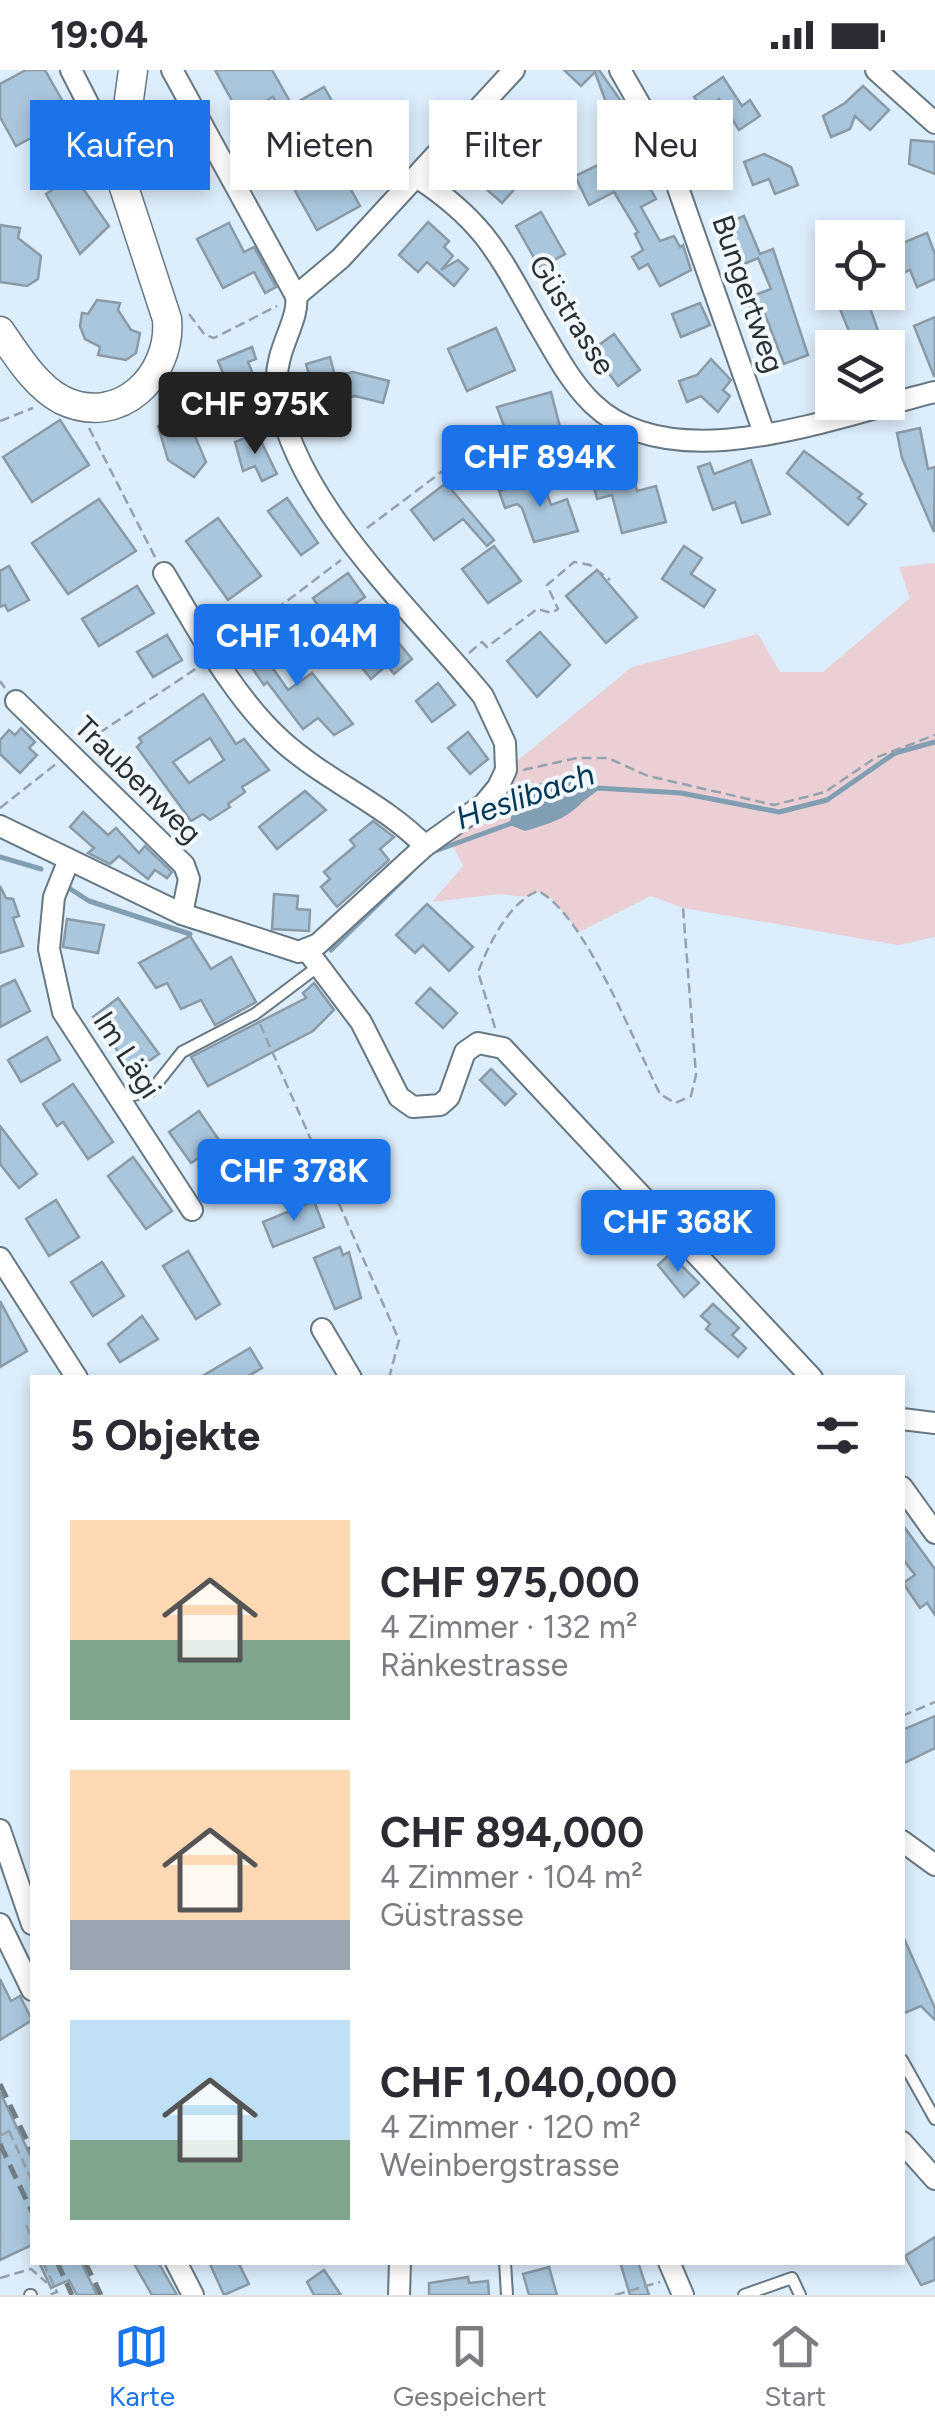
<!DOCTYPE html>
<html lang="de">
<meta charset="utf-8">
<style>
body{margin:0;font-family:Figtree,sans-serif;background:#f2f2f3;color:#2b2b33;height:100vh;display:flex;flex-direction:column;font-size:38px;white-space:nowrap}
*{box-sizing:border-box;margin:0}
p{font-size:32px;color:#7c7c81}
.icon{flex:none;width:55px;height:55px;fill:none;stroke:currentColor;stroke-width:2;stroke-linecap:round;stroke-linejoin:round}
.map{position:relative;flex:1;overflow:hidden}
.sheet{position:absolute;left:30px;top:1305px;width:875px;height:890px;display:flex;flex-direction:column;background:#fff;border-radius:0px;box-shadow:0 5px 15px #0003}
.sheet>*{flex:none}
.hud{position:absolute;left:30px;top:30px;width:875px;height:90px;display:flex;gap:20px}
.fabs{position:absolute;left:815px;top:150px;display:grid;gap:20px}
.fabs a{display:grid;place-items:center;width:90px;height:90px;border-radius:0px;background:#fff;box-shadow:0 5px 15px #0003;font-size:50px}
.price{position:absolute;translate:-50% -85px;padding:0 22px;border-radius:10px;background:#1a73e8;color:#fff;font-size:32px;line-height:65px;filter:drop-shadow(0 2px 5px #0008)}
.price::after{content:'';position:absolute;left:50%;top:60px;width:30px;height:22px;margin-left:-15px;background:inherit;clip-path:polygon(0 0,100% 0,50% 100%)}
.price.current{background:#222;color:#fff}
ul{padding:0;list-style:none}
li{display:flex;align-items:center;gap:30px;height:250px;padding:0 40px}
li span{display:grid;place-items:center;flex:none;width:280px;height:200px;border-radius:0px;color:#555}
li>.icon{margin-inline-start:auto}
span .icon{width:120px;height:120px;fill:#fffc;stroke-width:1}
li b{font-size:42px}
h2{display:flex;justify-content:space-between;align-items:center;height:120px;padding:0 40px;font-size:42px}
.pill{padding:0 35px;border-radius:0px;background:#fff;box-shadow:0 5px 15px #0003;font-size:35px;line-height:90px}
.pill.current{background:#1a73e8;color:#fff}
.status{display:flex;justify-content:space-between;align-items:center;height:70px;padding:0 50px;background:#fff;direction:ltr}
.status svg{height:28px;fill:currentColor}
.menu{display:flex;justify-content:space-around;align-items:center;height:140px;border-top:2px solid #e1e1e2;background:#fff;font-size:28px;color:#7c7c81}
.menu a{display:grid;justify-items:center;gap:5px}
.menu .current{color:#1a73e8}
.map>svg:first-child{display:block}
</style>
<div class="status"><b>19:04</b><svg viewBox="0 0 49 12"><path d="M0 12V9h3v3zM5 12V6h3v6zM10 12V3h3v9zM15 12V0h3v12zM26 1h20v11H26zM47 4h2v5h-2z"/></svg></div>
<div class="map">
<svg width="935" height="2225" viewBox="0 0 935 2225">
<rect width="100%" height="100%" fill="#dcedfb"/>
<!-- green -->
<path fill="#eacfd5" d="M935,493V867L898,875L683,838L651,826L579,862L551,828L538,822L524,827L499,824L432,832L463,796L446,762L506,700L632,597L758,564L780,602H823L910,528L899,497Z"/>
<!-- water -->
<path fill="#829eb3" d="M545,711H577L591,719C577,746 552,753 525,761L510,755C513,728 522,722 545,711Z"/>
<g fill="none" stroke-linecap="round" stroke-linejoin="round">
<!-- stream -->
<g stroke="#829eb3" stroke-width="5">
<path d="M582,729L597,718L681,723L779,742L827,730L895,683L935,672"/>
<path d="M432,782L515,752"/>
<path d="M0,787L41,799"/>
<path d="M69,818L89,831L190,864"/>
<path d="M331,880L410,803"/>
</g>
</g>
<!-- building -->
<g fill="#a9c6dc" stroke="#8a9aa7" stroke-width="2.5" fill-rule="evenodd">
<path d="M26,0H45L84,69L65,79L53,56L16,76L0,47V14Z"/>
<path d="M215,0H272L292,35L324,17L348,59L304,83L273,27L240,45Z"/>
<path d="M564,0H599L621,31L608,38L595,2L581,16Z"/>
<path d="M723,7L742,36L750,30L760,46L739,60L719,29L703,40L694,27Z"/>
<path d="M863,16L889,40L870,60L855,46L850,59L831,67L823,46L845,33Z"/>
<path d="M176,36L190,65L168,76L154,48Z"/>
<path d="M519,36L548,62L517,96L527,105L502,133L460,96Z"/>
<path d="M911,70L935,72V104L909,94Z"/>
<path d="M629,80L656,129L641,137L660,171L674,166L680,177L683,175L691,200L660,216L648,194L639,199L632,187L643,180L635,164L638,162L614,122L589,135L575,106Z"/>
<path d="M764,84L791,97L798,115L775,124L769,109L753,115L744,92Z"/>
<path d="M85,92L98,111L84,120L109,156L80,184L46,124L57,117L54,113Z"/>
<path d="M337,94L360,136L317,160L294,119Z"/>
<path d="M541,142L565,184L540,198L516,156Z"/>
<path d="M744,146L760,184L773,179L808,285L784,294L764,242L754,246L747,228L771,219L758,188L737,197L720,156Z"/>
<path d="M428,152L449,171L444,177L453,186L441,200L458,190L468,199L454,216L427,192L418,202L399,185Z"/>
<path d="M229,153L244,182L254,177L276,217L265,223L254,202L223,218L197,169Z"/>
<path d="M0,155L20,158L18,168L41,186L38,209L27,216L0,212Z"/>
<path d="M927,163L935,184V209L917,217L910,200L897,205L888,179Z"/>
<path d="M833,222H891L868,232L884,278H856Z"/>
<path d="M97,230L120,233L118,240L131,260L140,263L136,283L126,290L98,285L100,277L85,269L80,256L82,243L88,244Z"/>
<path d="M700,233L710,255L681,267L672,244Z"/>
<path d="M935,247V306H934L914,256Z"/>
<path d="M496,258L515,300L467,321L448,279Z"/>
<path d="M614,264L640,300L618,316L592,280Z"/>
<path d="M252,277L256,289L248,292L257,314L247,318L253,334L238,340L218,291Z"/>
<path d="M330,287L335,306L353,302L389,311L383,333L355,326L317,334L306,294Z"/>
<path d="M711,289L731,310L723,320L730,326L718,342L701,326L687,332L679,311L697,305Z"/>
<path d="M551,322L561,361L512,378L497,337Z"/>
<path d="M186,345L206,392L194,407L168,390L158,356Z"/>
<path d="M60,350L89,395L32,432L3,387Z"/>
<path d="M920,358L928,399L935,397L934,462L902,388L897,363Z"/>
<path d="M257,363L277,404L262,411L255,396L243,401L235,372Z"/>
<path d="M804,381L862,424L858,428L866,434L848,455L787,403Z"/>
<path d="M751,390L770,444L742,453L735,432L713,440L698,397L710,393L714,404Z"/>
<path d="M623,397L625,403L632,401L637,421L656,416L666,452L622,463L612,425L597,429L591,405Z"/>
<path d="M541,407L551,435L567,429L578,461L534,472L522,438L517,434L505,438L499,421Z"/>
<path d="M446,413L494,470L487,476L463,449L434,470L411,440Z"/>
<path d="M287,428L318,473L301,485L268,441Z"/>
<path d="M99,429L136,481L68,524L32,473Z"/>
<path d="M218,448L261,506L228,530L186,471Z"/>
<path d="M494,476L521,511L488,533L462,499Z"/>
<path d="M684,476L702,488L691,504L715,520L704,537L662,509Z"/>
<path d="M9,496L29,530L8,541L5,535L0,537V501Z"/>
<path d="M597,500L637,547L606,573L566,526Z"/>
<path d="M348,503L365,527L329,552L313,528Z"/>
<path d="M137,516L154,543L99,576L82,549Z"/>
<path d="M389,561L412,589L394,604L387,595L371,609L355,589Z"/>
<path d="M540,562L570,595L537,627L507,591Z"/>
<path d="M275,563L288,582L270,594L288,620L312,603L353,654L334,665L318,648L303,659L267,612L264,615L243,585Z"/>
<path d="M167,565L182,590L153,607L137,582Z"/>
<path d="M438,613L455,635L432,652L416,631Z"/>
<path d="M203,624L236,674L244,669L269,700L242,717L245,722L228,734L230,737L210,750L203,744L191,751L137,677L142,672L139,668ZM210,668L224,690L189,713L173,692Z"/>
<path d="M21,658L35,672L29,678L37,685L20,703L0,684V670L9,660L15,665Z"/>
<path d="M468,662L488,689L470,704L448,678Z"/>
<path d="M305,721L326,740L277,779L259,757Z"/>
<path d="M83,742L108,765L116,758L139,783L145,776L172,802L167,808L155,800L148,809L119,786L110,794L88,783L94,778L70,757Z"/>
<path d="M373,751L394,767L380,779L389,790L337,837L321,817L330,809L324,802L355,776L350,770Z"/>
<path d="M0,816L6,828L13,829L19,846L13,848L23,876L0,883Z"/>
<path d="M274,824L298,826L297,839L310,840L309,861L272,859Z"/>
<path d="M427,834L473,877L449,901L423,875L415,883L396,865Z"/>
<path d="M67,849L104,855L98,883L63,877Z"/>
<path d="M190,866L211,899L231,887L256,932L215,955L201,930L181,939L167,913L156,918L139,893Z"/>
<path d="M15,910L30,941L0,957V917Z"/>
<path d="M314,913L334,940L313,961L208,1016L191,987L306,928L303,923Z"/>
<path d="M430,918L457,943L443,958L416,933Z"/>
<path d="M118,928L159,984L133,1002L93,947Z"/>
<path d="M47,967L60,990L21,1012L8,990Z"/>
<path d="M491,999L516,1024L505,1035L480,1010Z"/>
<path d="M73,1014L113,1072L88,1089L63,1052L57,1056L43,1034Z"/>
<path d="M199,1041L221,1073L191,1093L169,1062Z"/>
<path d="M0,1056L37,1104L19,1118L0,1094Z"/>
<path d="M133,1087L172,1141L146,1159L108,1106Z"/>
<path d="M56,1130L79,1167L49,1186L26,1149Z"/>
<path d="M314,1131L324,1157L273,1177L263,1152Z"/>
<path d="M340,1177L343,1185L349,1182L361,1228L335,1239L314,1188Z"/>
<path d="M188,1181L220,1234L196,1249L163,1196Z"/>
<path d="M670,1184L699,1213L684,1227L658,1195Z"/>
<path d="M102,1192L124,1226L93,1246L71,1212Z"/>
<path d="M0,1231L27,1281L0,1297Z"/>
<path d="M713,1234L739,1258L732,1265L746,1278L738,1287L706,1259L710,1254L701,1246Z"/>
<path d="M142,1246L158,1269L120,1292L108,1274Z"/>
<path d="M250,1278L262,1298L245,1308H199Z"/>
<path d="M902,1454L935,1499V1545L927,1533L920,1538L903,1513L915,1505L902,1488Z"/>
<path d="M935,1646V1678L902,1694V1660Z"/>
<path d="M902,1864L935,1938V1950L921,1936L902,1944Z"/>
<path d="M0,1909L11,1931L20,1926L32,1950L0,1970Z"/>
<path d="M0,2022L32,2089V2175L0,2190Z"/>
<path d="M935,2167V2210L921,2215L905,2186Z"/>
<path d="M39,2192H81L97,2225H77L69,2210L51,2218Z"/>
<path d="M133,2192H158L177,2225H152Z"/>
<path d="M209,2192H238L249,2214L224,2225Z"/>
<path d="M620,2192H638L649,2225H630Z"/>
<path d="M549,2197L557,2225H529L523,2204Z"/>
<path d="M324,2200L341,2225H314L307,2212Z"/>
<path d="M468,2207L469,2213L488,2211L489,2225H429V2213Z"/>
</g>
<g fill="none" stroke-linecap="round" stroke-linejoin="round">
<defs>
<g id="lane">
<path d="M120,1028L151,1021L182,982L255,944L320,895"/>
<path d="M902,1990L935,2049"/>
<path d="M505,2192L507,2225"/>
<path d="M30,2225H31"/>
<path d="M744,2225L792,2208L800,2225"/>
</g>
<g id="street">
<path d="M71,0L99,55L121,69"/>
<path d="M172,0L296,226"/>
<path d="M620,0L663,75L764,363"/>
<path d="M876,0L935,53"/>
<path d="M418,108C485,152 499,185 537,252C554,280 569,311 593,334C674,412 839,345 935,322"/>
<path d="M164,503C199,561 232,626 283,672C328,712 383,733 425,776"/>
<path d="M16,631L184,795L189,809L182,844"/>
<path d="M0,756L182,844L299,882L318,874L425,776L484,734L498,717L506,700L505,673L483,626C414,541 287,427 277,315C274,280 300,251 296,226L341,188L514,0"/>
<path d="M68,792L54,827L49,879L63,942L192,1140"/>
<path d="M306,879L361,952L399,1027L413,1037L440,1035L449,1027L465,982L478,973L503,978L812,1308"/>
<path d="M0,1188L77,1308"/>
<path d="M322,1259L351,1308"/>
<path d="M902,1349L935,1353"/>
<path d="M902,1417L935,1463"/>
<path d="M0,1760L32,1854"/>
<path d="M902,1771L935,1795"/>
<path d="M0,1854L32,1920"/>
<path d="M902,2072L935,2109"/>
<path d="M176,2192L193,2225"/>
<path d="M669,2192L683,2225"/>
<path d="M399,2225L400,2192"/>
</g>
<path id="secondary" d="M0,261C17,285 35,316 62,330C120,358 172,305 167,249L119,102L133,0"/>
</defs>
<!-- lane casing -->
<use href="#lane" stroke="#677783" stroke-width="14"/>
<!-- street casing -->
<use href="#street" stroke="#677783" stroke-width="24"/>
<!-- secondary casing -->
<use href="#secondary" stroke="#677783" stroke-width="31"/>
<!-- path -->
<g stroke="#95a2ad" stroke-width="2.5" stroke-dasharray="10 5" stroke-linecap="butt">
<path d="M189,244L205,265L214,268L277,236"/>
<path d="M0,351L33,338"/>
<path d="M89,358L156,489"/>
<path d="M367,458L456,391L472,409L600,363"/>
<path d="M228,576L341,490"/>
<path d="M469,583L482,572L487,577L537,539L552,543L558,539L547,515L574,492L590,495L610,510"/>
<path d="M0,611L5,618"/>
<path d="M87,671L197,598"/>
<path d="M523,700L577,688H608L648,706L774,735L825,722L875,688L935,665"/>
<path d="M0,738L56,694"/>
<path d="M260,954L399,1270L389,1308"/>
<path d="M495,958L478,902C489,874 509,832 538,821C585,844 635,975 660,1024L675,1033L691,1026L696,1005L683,838"/>
<path d="M902,1646L935,1632"/>
<path d="M9,2061L32,2111"/>
<path d="M1,2065L15,2058"/>
<path d="M26,2155L32,2169"/>
<path d="M0,2167L1,2166"/>
<path d="M43,2192L57,2222L49,2225"/>
<path d="M0,2208L31,2199L46,2212L51,2210"/>
<path d="M615,2225L660,2212"/>
</g>
<!-- lane -->
<use href="#lane" stroke="#fff" stroke-width="10"/>
<!-- street -->
<use href="#street" stroke="#fff" stroke-width="20"/>
<!-- secondary -->
<use href="#secondary" stroke="#fff" stroke-width="28"/>
<!-- rail -->
<g stroke="#727e86" stroke-width="5" stroke-dasharray="15 8" stroke-linecap="butt">
<path d="M0,2014L32,2081"/>
<path d="M0,2074L32,2142"/>
<path d="M57,2192L72,2225"/>
<path d="M85,2192L101,2225"/>
</g>
</g>
<g text-anchor="middle" stroke-width="8" stroke-linejoin="round" paint-order="stroke">
<!-- street labels -->
<g font-size="30" fill="#293035" stroke="#f2f9fe">
<text transform="translate(748 224) rotate(71)" y="10">Bungertweg</text>
<text transform="translate(572 245) rotate(58)" y="10">Güstrasse</text>
<text transform="translate(138 710) rotate(45)" y="10">Traubenweg</text>
<text transform="translate(127 985) rotate(57)" y="10">Im Lägi</text>
</g>
<!-- water labels -->
<g font-size="32" font-style="italic" fill="#023756" stroke="#f2f9fe">
<text transform="translate(525 726) rotate(-19)" y="11">Heslibach</text>
</g>
</g>
</svg>
<div class="fabs">
<a><svg class="icon" aria-label="locate" viewBox="0 0 24 24"><circle cx="12" cy="12" r="6"/><path d="M12 2v4M12 18v4M2 12h4M18 12h4"/></svg></a>
<a><svg class="icon" aria-label="layers" viewBox="0 0 24 24"><path d="M12 4l9 5-9 5-9-5zM3 14l9 5 9-5"/></svg></a>
</div>
<b class="price current" style="left:255px;top:387px">CHF 975K</b>
<b class="price" style="left:540px;top:440px">CHF 894K</b>
<b class="price" style="left:297px;top:619px">CHF 1.04M</b>
<b class="price" style="left:294px;top:1154px">CHF 378K</b>
<b class="price" style="left:678px;top:1205px">CHF 368K</b>
<div class="hud">
<a class="pill current">Kaufen</a>
<a class="pill">Mieten</a>
<a class="pill">Filter</a>
<a class="pill">Neu</a>
</div>
<section class="sheet">
<h2>5 Objekte<svg class="icon" aria-label="filters" viewBox="0 0 24 24"><path d="M4 7h16M4 17h16"/><circle cx="9" cy="7" r="2"/><circle cx="15" cy="17" r="2"/></svg></h2>
<ul>
<li><span style="background:linear-gradient(#ffd9b3 60%,#7fa58c 0)"><svg class="icon" aria-label="home" viewBox="0 0 24 24"><path d="M3 11l9-7 9 7M6 9v11h12V9"/></svg></span><div><b>CHF 975,000</b><p>4 Zimmer · 132 m²</p><p>Ränkestrasse</p></div></li>
<li><span style="background:linear-gradient(#ffd9b3 75%,#9aa5b1 0)"><svg class="icon" aria-label="home" viewBox="0 0 24 24"><path d="M3 11l9-7 9 7M6 9v11h12V9"/></svg></span><div><b>CHF 894,000</b><p>4 Zimmer · 104 m²</p><p>Güstrasse</p></div></li>
<li><span style="background:linear-gradient(#bfe0f5 60%,#7fa58c 0)"><svg class="icon" aria-label="home" viewBox="0 0 24 24"><path d="M3 11l9-7 9 7M6 9v11h12V9"/></svg></span><div><b>CHF 1,040,000</b><p>4 Zimmer · 120 m²</p><p>Weinbergstrasse</p></div></li>
</ul>
</section>
</div>
<nav class="menu">
<a class="current"><svg class="icon" aria-label="map" viewBox="0 0 24 24"><path d="M3 6l6-2 6 2 6-2v14l-6 2-6-2-6 2zM9 4v14M15 6v14"/></svg>Karte</a>
<a><svg class="icon" aria-label="saved" viewBox="0 0 24 24"><path d="M7 4h10v16l-5-4-5 4z"/></svg>Gespeichert</a>
<a><svg class="icon" aria-label="home" viewBox="0 0 24 24"><path d="M3 11l9-7 9 7M6 9v11h12V9"/></svg>Start</a>
</nav>
